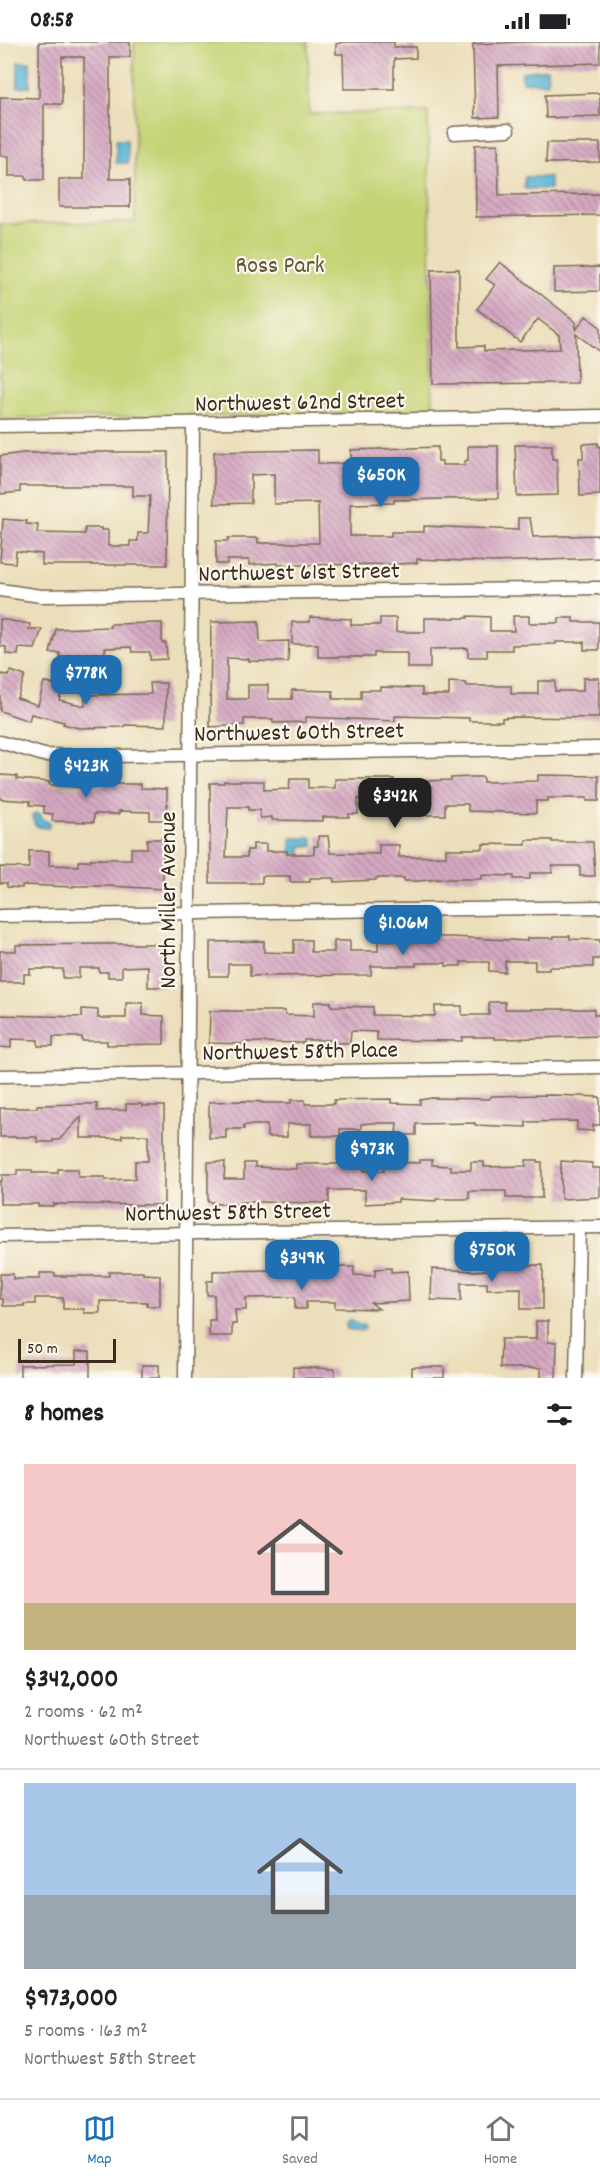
<!DOCTYPE html>
<meta charset="utf-8">
<style>
body{margin:0;font-family:Dekko,sans-serif;background:#f6f6f6;color:#202124;height:100vh;display:flex;flex-direction:column;font-size:22px;white-space:nowrap}
*{box-sizing:border-box;margin:0}
p{font-size:20px;color:#757577}
.icon{flex:none;width:33px;height:33px;fill:none;stroke:currentColor;stroke-width:2;stroke-linecap:round;stroke-linejoin:round}
.map{position:relative;height:1336px;overflow:hidden}
.side{display:flex;flex-direction:column;background:#fff;flex:1}
.side>*{flex:none}
.scale{position:absolute;left:18px;bottom:15px;width:98px;box-sizing:border-box;padding-left:6px;border:3px solid #3b2a1e;border-top:0;font-size:16px;line-height:21px;white-space:nowrap;color:#3b2a1e;-webkit-text-stroke:4px #fbf7ec;paint-order:stroke}
.price{position:absolute;translate:-50% -51px;padding:0 14px;border-radius:12px;background:#1f6fb2;color:#fff;font-size:20px;line-height:39px;filter:drop-shadow(0 2px 3px #0008)}
.price::after{content:'';position:absolute;left:50%;top:36px;width:18px;height:14px;margin-left:-9px;background:inherit;clip-path:polygon(0 0,100% 0,50% 100%)}
.price.on{background:#222;color:#fff}
ul{padding:0;list-style:none}
li{display:grid;align-content:center;gap:12px;height:318px;padding:0 24px}
li+li{border-top:2px solid #e0e0e0}
li span{display:grid;place-items:center;height:186px;border-radius:0px;color:#555}
li>.icon{margin-inline-start:auto}
span .icon{width:108px;height:108px;fill:#fffc;stroke-width:1}
li b{font-size:26px}
h2{display:flex;justify-content:space-between;align-items:center;height:72px;padding:0 24px;font-size:26px}
.status{display:flex;justify-content:space-between;align-items:center;height:42px;padding:0 30px;background:#fff;direction:ltr}
.status svg{height:16px;fill:currentColor}
.tabs{display:flex;justify-content:space-around;align-items:center;height:84px;border-top:2px solid #e0e0e0;background:#fff;font-size:16px;color:#757577}
.tabs a{display:grid;justify-items:center;gap:3px}
.tabs .on{color:#1f6fb2}
.map>svg:first-child{display:block}
</style>
<div class="status"><b>08:58</b><svg viewBox="0 0 49 12"><path d="M0 12V9h3v3zM5 12V6h3v6zM10 12V3h3v9zM15 12V0h3v12zM26 1h20v11H26zM47 4h2v5h-2z"/></svg></div>
<div class="map">
<svg width="600" height="1336" viewBox="0 0 600 1336">
<defs>
<pattern id="building-back-hatch" width="6" height="6" patternUnits="userSpaceOnUse" patternTransform="scale(1.5)"><rect width="6" height="6" fill="#d5a8c2"/><path d="M-1 5l2 2M0 0l6 6M5-1l2 2" fill="none" stroke="#ae899d"/></pattern>
</defs>
<rect width="100%" height="100%" fill="#fbf7ec"/>
<filter id="ink" filterUnits="userSpaceOnUse"><feTurbulence type="fractalNoise" baseFrequency=".0167" numOctaves="2"/><feDisplacementMap in="SourceGraphic" scale="12" xChannelSelector="R" yChannelSelector="G"/><feConvolveMatrix kernelMatrix="1 2 1 2 8 2 1 2 1" color-interpolation-filters="sRGB"/></filter>
<filter id="wash" filterUnits="userSpaceOnUse"><feTurbulence type="fractalNoise" baseFrequency=".008" numOctaves="4" result="noise"/><feDisplacementMap in="SourceGraphic" scale="24" xChannelSelector="R" yChannelSelector="G"/><feGaussianBlur stdDeviation="1.35" result="paint"/><feColorMatrix in="noise" values="0 0 0 0 0 0 0 0 0 0 0 0 0 0 0 0 0 1.4 0 .05"/><feComposite in="paint" operator="in"/></filter>
<g filter="url(#wash)">
<rect width="100%" height="100%" fill="#ebdeba"/>
<!-- green -->
<path fill="#c4d375" stroke="#807e4a" stroke-width="1.5" d="M134,0H308L309,72L428,70L433,370L0,377V182L135,180Z"/>
<!-- water -->
<g fill="#5ab5d7" stroke="#4a707a" stroke-width="1.5">
<rect x="18" y="20" width="12" height="25"/>
<path d="M547,27L548,41L522,40V30Z"/>
<path d="M116,98H127L128,121H116Z"/>
<path d="M525,135H550V147H525L524,142Z"/>
<path d="M36,771L40,772L43,778L50,780L48,786L39,785L35,783L32,774Z"/>
<path d="M291,796H313V804H301V812H291Z"/>
<path d="M349,1278H352L357,1283H364L365,1287L360,1289L347,1287L346,1281Z"/>
</g>
<g id="blocks">
<!-- building -->
<g fill="url(#building-back-hatch)">
<path d="M39,0H130V15H110V137H130V165H59V137H84V15H62V62H44V138H26V134H9V114H0V55L39,56Z"/>
<path d="M343,0H394V5H416V16L394,17V47H344L343,12H336V2Z"/>
<path d="M528,0H600V21L498,24L499,75L475,76L473,2Z"/>
<path d="M600,51V74L546,76L545,53Z"/>
<path d="M547,101H600V120L546,121Z"/>
<path d="M498,102L499,153L600,152V173L476,175L475,103Z"/>
<path d="M500,220L576,280V288L586,274L600,285V310L576,292L577,341L433,342L431,228L459,227V305L484,304V309L560,307L559,293L538,277L520,300L477,267L495,243L486,237Z"/>
<path d="M600,225V249L554,250V226Z"/>
<path d="M598,401V404H600V453L580,454L579,416H583V402Z"/>
<path d="M515,403H552V417H557L558,453L517,454Z"/>
<path d="M468,404H498V456L394,458V461L350,462V494H391V490H424V484L518,488V476H530L533,495L600,493V516L492,520L417,517V521L399,522L303,523H278V521L249,523V518H227V522H216V499H228V496H258V501H319L318,461L274,462V432L251,433V461L214,462V410L318,408V421L327,422L351,421V408L438,405V419H442V423H465V419L468,418Z"/>
<path d="M89,410H168L167,523H42V512L16,509L15,521L0,520L3,477L27,479L26,482L38,483L37,491L85,492V486H101V488H108V504H130V499H138V491H148L150,454H133V444H20V450L0,452V414L23,411Z"/>
<path d="M468,574L490,575V589H514L513,574H529V581H559V576H573V580H599V608H584V600H556V602L512,603V608H487V615H468V606L430,607V626H407V611H374V615H318V602H292V580H310V575L351,577V583H380V576H396V590H425V576H468Z"/>
<path d="M0,577L30,582L29,587H42L35,607L19,606L18,613L6,612V605L0,604Z"/>
<path d="M259,579L260,600L289,599L288,620L249,619V617L227,616V657H248V643H268V657H292V648L333,649V657H361V648H380V645L422,646V653H449V640L466,641V644H511V652H538V639H555V649H583V636H599V676L511,675L502,676V679H469V676L395,674V679L306,675V680L273,681V677H244V683L210,685L211,580Z"/>
<path d="M162,581V601H166L167,617L150,618V610H132L131,605L105,606V619L60,620V611H50L56,587L110,585V582Z"/>
<path d="M11,629L25,634L17,656L38,663L44,640L63,645L59,658L85,664V653L151,652L150,641H166V684L125,683V685L78,686L63,682L64,680L31,672L29,679L0,669V638L2,632L9,634Z"/>
<path d="M0,733L17,734V737L50,740L49,743L77,745H104V742H141V746L167,747V778H150V770L119,769V772H94V780L52,779L53,772L44,771V764L30,763V759L0,757Z"/>
<path d="M538,733L599,734V759H587V756H548V759H536V771L468,769V762H445V773H379V757H358V772H349V775H323V779L272,778V775L260,776V768H248V765H228L226,815H247V808H253V802H266V809H287V812H314V804H318V794H328L330,811L379,812V803H399V815L446,814V807H483V802L526,803V798H552V800H593L595,834H580V824H552V831H530V837H514V834L482,833V837H438L419,839H404V836H376V838L334,840V836H310V840H290V834H262V841H210V741H224V739H264V748L289,747L290,737H308V746H335V737H394V742H424V739L451,738V736L469,735H483V740L538,739Z"/>
<path d="M147,797H163V847L108,844H73V845L22,843V846L7,845V841H0V825L29,826V809H49V823L78,824V819H90V817H131V806H147Z"/>
<path d="M554,894H570V897L600,898V917H593V925H549V928H535V919H505V930L489,929V920H461V924H446V921H416V924H371V933L250,934V922H228V934H210V900L264,899V910L294,911V898H311V910H334V899H350V909H378V898L420,900V897H432V895H453L527,899V896H554Z"/>
<path d="M109,902H158V904H164L165,945H148V924L122,925V935H108V930H99V926H79V936H63V927H30V932H24V940H0V909H16V903Z"/>
<path d="M314,960H331V964L373,965V973L435,974V964H462V973H489V960H505V967H594V973H600V994L505,997H494V995H462V999L377,998V990L351,989L350,1001H333V998H304V1001L244,1000V1002L209,1001L210,969H285V973L314,974Z"/>
<path d="M126,961H143V973L164,974V1002L107,1003V999H82V995H53V1004H38V998L11,997V1006L0,1005V973L82,975V967L98,968V976H126Z"/>
<path d="M553,1053L600,1055V1083H593V1089L577,1088V1079L526,1080V1085L475,1083V1081L416,1082V1093H396L397,1081H372L361,1082V1087H340V1094H311V1082H287V1095H267V1083H244V1087H226V1096H209V1060L244,1059L262,1060V1061H291V1058H305V1062H334V1058L391,1057V1061L420,1062V1058L432,1056L489,1057L492,1054Z"/>
<path d="M81,1062H97V1069L126,1068V1062H142V1064H164V1163L53,1162V1164H38V1162H0V1139H2V1133H17V1128H32V1131H58V1127H78V1135H105V1138L135,1137V1119H148V1093H122V1096H81V1075L59,1098H53V1100H37V1095H0V1066H37V1063Z"/>
<path d="M420,1118H432V1123L451,1124V1128H471V1120H484V1125L526,1124V1118H538V1120H542V1156H506V1149H469V1157H436V1159L398,1157V1160L365,1162V1148H329V1161L240,1160V1162H212L213,1160H208V1120H225L224,1137H244V1121H255V1125L296,1127V1122H350V1119H364V1129H384V1120L420,1121Z"/>
<path d="M561,1119L592,1121V1126H600V1155L561,1157Z"/>
<path d="M543,1223V1267H521V1246L487,1247V1241H461V1259L431,1258L432,1227L475,1229L487,1228V1224Z"/>
<path d="M336,1225H354V1233L375,1234V1227L391,1226V1230L408,1229L409,1259L371,1261L379,1267L335,1266V1260H306V1267H295V1255L246,1256V1268H235L236,1282H232V1294H209V1278H215L214,1253H207V1239H213V1229L273,1228V1234H295V1226H311V1233H336Z"/>
<path d="M109,1230H143V1232L160,1233V1264H147V1260L100,1259V1271H84V1267H63V1256H35V1262H24V1264H3V1257H0V1232H13V1237H40V1231H55V1234H109Z"/>
<path d="M536,1279H548V1300H557L556,1336H541V1326H500L501,1297H536Z"/>
<path d="M76,1309H90V1336H20V1323L76,1322Z"/>
<rect x="142" y="1323" width="17" height="13"/>
<path d="M293,1325L335,1327V1336H293Z"/>
<rect x="412" y="1325" width="32" height="11"/>
</g>
</g>
</g>
<g filter="url(#ink)">
<use href="#blocks" fill-opacity="0" stroke="#796955" stroke-width="1.5"/>
<g fill="none" stroke-linecap="round" stroke-linejoin="round">
<defs>
<g id="street">
<path d="M454,91L508,88"/>
<path d="M0,384L600,374"/>
<path d="M0,548L41,554L600,546"/>
<path d="M0,700L44,713L114,714L600,706"/>
<path d="M0,874L600,865"/>
<path d="M0,1034L600,1025"/>
<path d="M0,1194L600,1185"/>
<path d="M185,1336L193,381"/>
<path d="M576,1336L579,1185"/>
</g>
</defs>
<!-- street casing -->
<use href="#street" stroke="#796955" stroke-width="15"/>
<!-- street -->
<use href="#street" stroke="#fff" stroke-width="12"/>
</g>
</g>
<g text-anchor="middle" stroke-width="4.5" stroke-linejoin="round" paint-order="stroke">
<!-- park labels -->
<g font-size="24" fill="#5d5434" stroke="#fbf7ec">
<text x="280" y="230">Ross Park</text>
</g>
<!-- street labels -->
<g font-size="24" fill="#3b2a1e" stroke="#fbf7ec">
<text transform="translate(300 359) rotate(-1)" y="8">Northwest 62nd Street</text>
<text transform="translate(299 529) rotate(-1)" y="8">Northwest 61st Street</text>
<text transform="translate(299 689) rotate(-1)" y="8">Northwest 60th Street</text>
<text transform="translate(167 858) rotate(-90)" y="8">North Miller Avenue</text>
<text transform="translate(300 1008) rotate(-1)" y="8">Northwest 58th Place</text>
<text transform="translate(228 1169) rotate(-1)" y="8">Northwest 58th Street</text>
</g>
</g>
</svg>
<div class="scale">50 m</div>
<b class="price" style="left:381px;top:466px">$650K</b>
<b class="price" style="left:86px;top:664px">$778K</b>
<b class="price" style="left:86px;top:757px">$423K</b>
<b class="price on" style="left:395px;top:787px">$342K</b>
<b class="price" style="left:403px;top:914px">$1.06M</b>
<b class="price" style="left:372px;top:1140px">$973K</b>
<b class="price" style="left:492px;top:1241px">$750K</b>
<b class="price" style="left:302px;top:1249px">$349K</b>
</div>
<section class="side">
<h2>8 homes<svg class="icon" aria-label="filters" viewBox="0 0 24 24"><path d="M4 7h16M4 17h16"/><circle cx="9" cy="7" r="2"/><circle cx="15" cy="17" r="2"/></svg></h2>
<ul>
<li><span style="background:linear-gradient(#f6c9c9 75%,#c2b280 0)"><svg class="icon" aria-label="home" viewBox="0 0 24 24"><path d="M3 11l9-7 9 7M6 9v11h12V9"/></svg></span><div><b>$342,000</b><p>2 rooms · 62 m²</p><p>Northwest 60th Street</p></div></li>
<li><span style="background:linear-gradient(#a9c7e8 60%,#9aa5b1 0)"><svg class="icon" aria-label="home" viewBox="0 0 24 24"><path d="M3 11l9-7 9 7M6 9v11h12V9"/></svg></span><div><b>$973,000</b><p>5 rooms · 163 m²</p><p>Northwest 58th Street</p></div></li>
</ul>
</section>
<nav class="tabs">
<a class="on"><svg class="icon" aria-label="map" viewBox="0 0 24 24"><path d="M3 6l6-2 6 2 6-2v14l-6 2-6-2-6 2zM9 4v14M15 6v14"/></svg>Map</a>
<a><svg class="icon" aria-label="saved" viewBox="0 0 24 24"><path d="M7 4h10v16l-5-4-5 4z"/></svg>Saved</a>
<a><svg class="icon" aria-label="home" viewBox="0 0 24 24"><path d="M3 11l9-7 9 7M6 9v11h12V9"/></svg>Home</a>
</nav>
